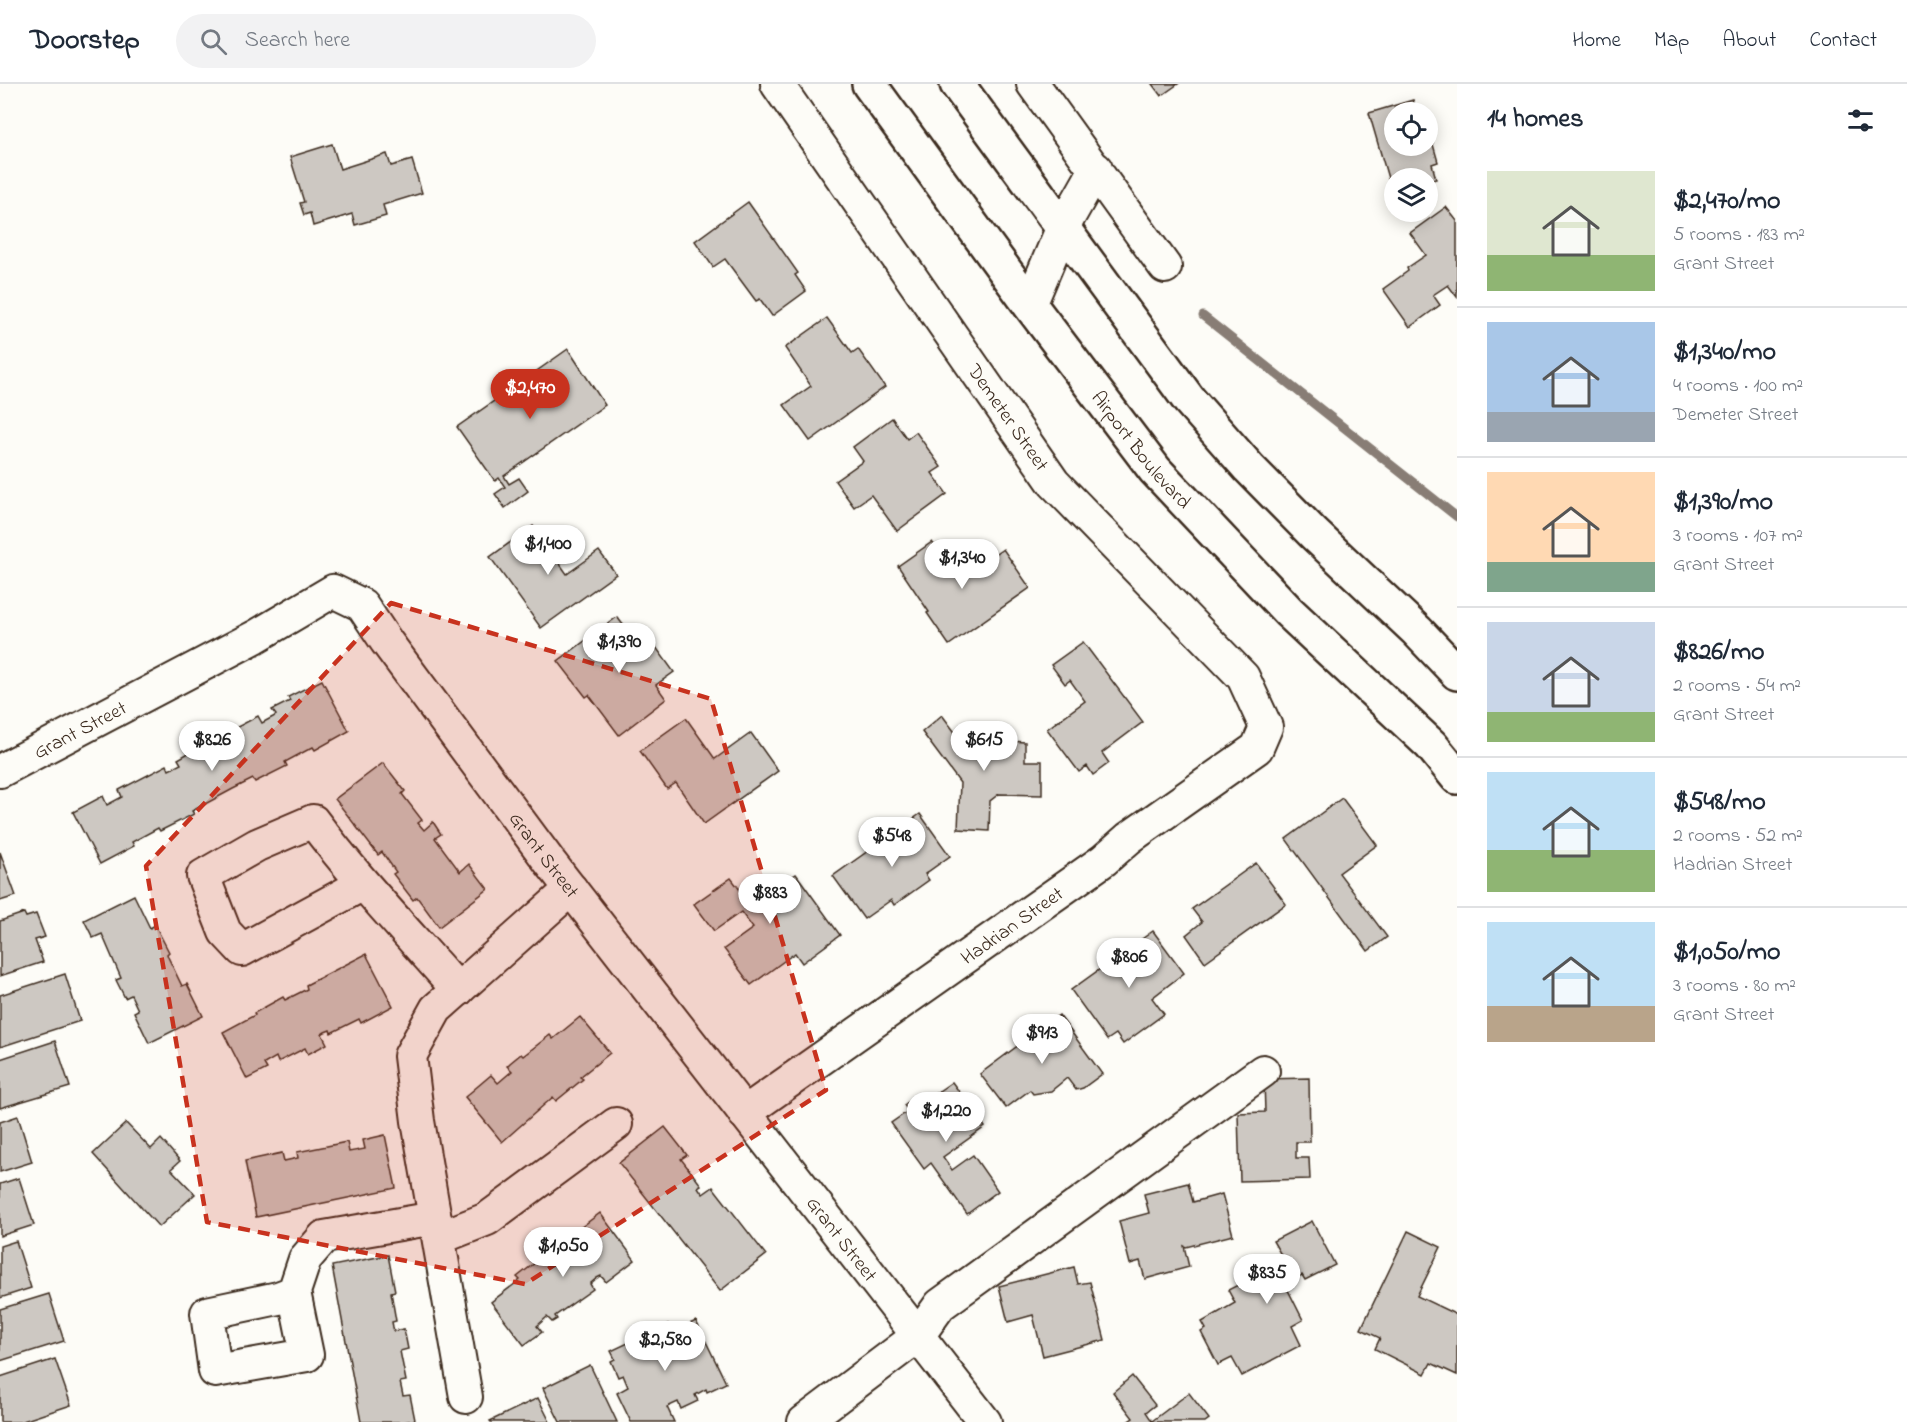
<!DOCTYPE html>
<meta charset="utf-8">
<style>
body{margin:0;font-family:"Indie Flower",sans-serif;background:#f2f2f3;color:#1f2937;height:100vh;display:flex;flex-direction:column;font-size:22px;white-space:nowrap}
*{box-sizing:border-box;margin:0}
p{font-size:20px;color:#747a83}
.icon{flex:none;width:33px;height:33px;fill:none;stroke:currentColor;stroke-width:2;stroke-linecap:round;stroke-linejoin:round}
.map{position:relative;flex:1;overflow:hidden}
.details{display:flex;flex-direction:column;background:#fff;width:450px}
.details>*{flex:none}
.fabs{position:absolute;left:1384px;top:18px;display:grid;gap:12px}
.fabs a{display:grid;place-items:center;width:54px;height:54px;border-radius:50%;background:#fff;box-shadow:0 3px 15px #0003;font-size:30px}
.price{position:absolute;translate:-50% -51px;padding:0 14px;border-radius:21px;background:#fff;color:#222;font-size:20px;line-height:39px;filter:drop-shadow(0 2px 3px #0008)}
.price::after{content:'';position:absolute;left:50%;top:36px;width:18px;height:14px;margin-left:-9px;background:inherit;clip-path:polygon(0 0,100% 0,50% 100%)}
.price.on{background:#c8321e;color:#fff}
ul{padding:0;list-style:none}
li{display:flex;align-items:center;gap:18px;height:150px;padding:0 30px}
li+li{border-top:2px solid #e0e1e3}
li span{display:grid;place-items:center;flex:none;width:168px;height:120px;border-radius:0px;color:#555}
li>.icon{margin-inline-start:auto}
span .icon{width:72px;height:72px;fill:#fffc;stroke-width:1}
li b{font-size:26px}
h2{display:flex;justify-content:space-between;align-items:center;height:72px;padding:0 30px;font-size:26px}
header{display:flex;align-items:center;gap:36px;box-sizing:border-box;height:84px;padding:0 30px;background:#fff;border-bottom:2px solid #e0e1e3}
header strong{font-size:28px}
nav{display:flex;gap:33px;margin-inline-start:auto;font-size:21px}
.search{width:420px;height:54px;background:#f2f2f3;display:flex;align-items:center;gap:15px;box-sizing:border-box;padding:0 21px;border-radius:33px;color:#747a83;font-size:22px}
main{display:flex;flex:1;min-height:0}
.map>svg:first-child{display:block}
</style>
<header>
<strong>Doorstep</strong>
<div class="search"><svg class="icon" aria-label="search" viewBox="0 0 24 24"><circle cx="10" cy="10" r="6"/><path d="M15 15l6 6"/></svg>Search here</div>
<nav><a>Home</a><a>Map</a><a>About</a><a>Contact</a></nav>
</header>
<main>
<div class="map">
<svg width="1457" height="1338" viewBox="0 0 1457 1338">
<rect width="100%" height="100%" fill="#fdfcf7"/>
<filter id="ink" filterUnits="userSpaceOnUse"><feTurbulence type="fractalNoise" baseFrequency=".0167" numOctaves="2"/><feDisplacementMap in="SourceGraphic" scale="12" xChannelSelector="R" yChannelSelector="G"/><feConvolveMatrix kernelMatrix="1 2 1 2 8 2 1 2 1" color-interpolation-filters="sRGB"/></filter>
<g filter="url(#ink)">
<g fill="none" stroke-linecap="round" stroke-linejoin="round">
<!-- stream -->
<path stroke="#887d74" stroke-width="9" d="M1203,232L1457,433"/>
</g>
<!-- building -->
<g fill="#cdc8c2" stroke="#3b2a1e" stroke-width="1.5">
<path d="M1152,0H1178L1161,12Z"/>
<path d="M1413,16L1417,28H1395V62H1428V43L1438,78L1432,80L1436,95L1428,97V94H1395V107L1392,108L1369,29Z"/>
<path d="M332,60L340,85L387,70L391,82L412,76L422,109L383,121L386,132L355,141L352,130L313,142L310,129L304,131L300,119L304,118L290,73Z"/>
<path d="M748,118L798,189L795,191L806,207L772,232L760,215L756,217L725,175L713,183L695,157Z"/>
<path d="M1446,123L1457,137V213L1448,201L1433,211L1440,221L1410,243L1383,205L1408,187L1407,184L1426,171L1410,149Z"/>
<path d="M827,234L852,269L858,265L885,303L810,357L784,321L811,302L785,264Z"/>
<path d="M568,265L605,321L504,392L509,400L519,394L528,407L505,424L495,410L505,403L499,394L495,397L457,343Z"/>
<path d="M892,334L907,355L916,348L941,383L932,389L947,410L897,447L871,411L854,423L835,397L863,377L853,363Z"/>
<path d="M533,442L567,490L599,467L616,490L541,544L490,473Z"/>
<path d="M932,458L959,496L1003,465L1030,504L949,561L927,529L929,528L898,482Z"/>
<path d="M617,533L635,556L645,548L674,588L656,601L666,615L619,651L589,611L586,613L558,577Z"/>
<path d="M1083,558L1143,638L1102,669L1109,679L1093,691L1087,682L1079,688L1047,645L1085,617L1070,596L1065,600L1051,581Z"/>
<path d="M322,596L349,647L315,666L313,663L285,678L287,682L255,698L253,695L233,705L192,727L194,730L160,747L158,744L132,758L134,762L100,780L73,728L103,712L107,721L122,713L119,706L167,681L169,686L181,680L178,675L199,663L203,669L214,664L211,657L258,632L262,639L273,633L276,631L272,626L290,617L288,613Z"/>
<path d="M942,631L972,671L983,670V654H1006L1007,657L1025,658V677H1042V711L999,710L990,717L989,747L958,745L960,699L922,648Z"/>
<path d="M686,634L715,675L751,649L778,687L704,740L676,699L667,705L640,667Z"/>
<path d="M383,679L405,707L402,710L422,736L418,739L424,746L433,738L441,750L435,754L460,788L469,780L488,805L439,843L417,813L413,816L393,790L396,788L382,768L378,771L335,715Z"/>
<path d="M1342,714L1377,761L1339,789L1387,853L1368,867L1286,755Z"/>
<path d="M920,730L950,772L925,790L929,796L894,821L891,816L864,835L833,792Z"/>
<path d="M0,768L16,812L0,817Z"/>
<path d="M1256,779L1286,820L1205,878L1186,851L1202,838L1192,825Z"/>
<path d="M796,790L840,851L802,879L795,869L751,901L724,865L753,844L741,828L714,847L694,820L731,794L747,815L746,811L764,799L770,808Z"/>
<path d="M134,811L150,844L155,841L169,868L167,870L168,873L182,902L187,900L203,932L149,959L134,928L138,926L131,911L125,914L116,896L121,894L102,850L93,854L84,836Z"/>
<path d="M24,829L26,833L36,830L45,853L35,856L43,878L0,892V837Z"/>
<path d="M1153,847L1184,889L1152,914L1164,930L1123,960L1116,950L1107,956L1071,906Z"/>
<path d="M366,870L393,922L361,939L359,935L331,949L330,946L325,948L322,950L327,960L308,970L305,964L278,978L276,973L264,980L267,985L247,995L223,948L255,931L254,929L283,913L285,916L307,905L306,901Z"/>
<path d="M65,890L80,937L0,963V911Z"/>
<path d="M1059,931L1102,990L1083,1004L1076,1006L1067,994L1051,1007L1033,1010L1030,1006L1006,1024L980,990Z"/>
<path d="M580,933L610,969L580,993L583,995L556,1017L553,1013L502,1058L465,1013L491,991L498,999L512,987L507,982L510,979L521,970L523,972L550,951L553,955Z"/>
<path d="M55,957L70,1003L0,1024V975Z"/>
<path d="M1309,994L1310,1058H1296V1074H1309L1310,1095L1240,1097L1238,1029L1265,1028L1264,995Z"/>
<path d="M952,998L985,1043L943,1073L952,1086L973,1071L998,1107L967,1130L931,1079L924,1085L891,1039L908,1027L904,1021L918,1011L923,1018Z"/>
<path d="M18,1032L32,1078L0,1088V1038Z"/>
<path d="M126,1039L151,1065L161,1055L180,1077L171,1085L195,1110L159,1143L93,1070Z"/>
<path d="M665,1043L687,1071L681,1075L701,1101L698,1103L700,1106L703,1110L713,1103L766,1171L720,1207L619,1079Z"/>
<path d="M385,1051L396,1104L256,1133L245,1077L282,1069L284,1077L298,1074L297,1068L347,1058L349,1068L365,1065L363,1056Z"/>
<path d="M19,1094L34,1141L0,1152V1100Z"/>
<path d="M1188,1099L1193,1118L1222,1110L1233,1151L1186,1163L1184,1162L1189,1183L1145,1195L1140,1177L1130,1180L1119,1137L1149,1129L1144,1110Z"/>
<path d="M600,1129L635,1176L606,1198L601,1192L597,1194L590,1200L593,1205L555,1232L557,1235L552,1238L547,1233L537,1242L542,1248L524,1261L491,1218L520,1196L517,1193L545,1171L548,1174L562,1163L573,1154L571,1151Z"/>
<path d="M1312,1137L1335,1181L1305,1196L1302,1191L1285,1200L1303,1236L1292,1242L1301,1261L1242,1292L1232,1274L1218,1281L1201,1248L1206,1245L1202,1238L1235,1219L1228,1206L1246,1197L1243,1190L1248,1187L1251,1194L1284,1176L1273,1157Z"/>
<path d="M1408,1147L1441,1163L1417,1212L1457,1231V1291L1431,1279L1425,1290L1375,1265L1380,1254L1361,1245Z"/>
<path d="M16,1157L31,1204L0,1214V1162Z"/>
<path d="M388,1171L395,1207L391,1208L396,1237L392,1238L393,1243L394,1247L404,1245L408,1265L400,1267L406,1297L400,1298L403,1312L410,1311L415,1336L403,1338H361L332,1182Z"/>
<path d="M1074,1183L1078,1200L1090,1198L1105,1256L1043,1272L1033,1231L1008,1238L999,1202Z"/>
<path d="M49,1210L64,1257L0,1277V1225Z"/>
<path d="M696,1237L726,1299L707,1308L706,1305L695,1311L698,1317L681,1325L678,1318L667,1323L674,1338H631L617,1309L628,1303L623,1291L618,1293L611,1277L615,1275L611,1267L668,1240L672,1248Z"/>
<path d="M55,1275L71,1321L20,1338H0V1293Z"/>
<path d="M590,1281L617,1338H560L543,1304Z"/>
<path d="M1132,1292L1155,1321L1146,1328L1152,1337L1189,1309L1209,1335L1205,1338H1127L1133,1334L1113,1308Z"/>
<path d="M538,1314L550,1338H491L490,1337Z"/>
</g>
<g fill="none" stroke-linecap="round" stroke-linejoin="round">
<defs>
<g id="minor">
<path d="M1033,0L1165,183"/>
<path d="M1030,221L1062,145L1096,85"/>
<path id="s1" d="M0,687L255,553L333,507L362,521L386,557L549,777L985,1338"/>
<path d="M363,800L242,866L225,848L203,792L257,761L313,737C358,797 409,850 458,906"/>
<path id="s2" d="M744,1029L1104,776L1129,754L1257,664L1266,643L1243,593L1054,399L777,0"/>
<path d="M439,1154L487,1135L616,1040"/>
<path d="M294,1208L307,1271L215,1287L207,1229L278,1214L294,1208L305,1175L324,1153L435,1134"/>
<path d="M466,1313L418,1037L410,972L436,925L571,805"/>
<path d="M804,1338L918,1252L940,1221L1263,987"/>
</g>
<g id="major">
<path id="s3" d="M869,0L1030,221L1155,386L1289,528L1431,661L1457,693"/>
<path d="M957,0L1189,316L1249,384L1314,450L1417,547L1457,589"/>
</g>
</defs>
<!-- minor casing -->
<use href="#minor" stroke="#3b2a1e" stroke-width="36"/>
<!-- major casing -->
<use href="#major" stroke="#3b2a1e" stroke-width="38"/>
<!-- minor -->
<use href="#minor" stroke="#fdfcf7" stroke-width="32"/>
<!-- major -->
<use href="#major" stroke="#fdfcf7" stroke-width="33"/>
</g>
</g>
<!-- marked area -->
<path fill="#c8321e" fill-opacity="0.2" stroke="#c8321e" stroke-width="4.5" stroke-dasharray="12 8" stroke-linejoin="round" d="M391,519L711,615L826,1006L525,1200L207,1138L146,782Z"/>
<g text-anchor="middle" stroke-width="4.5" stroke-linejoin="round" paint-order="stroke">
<!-- street labels -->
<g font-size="20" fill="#3b2a1e" stroke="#fdfcf7">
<text transform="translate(1009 333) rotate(55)" y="7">Demeter Street</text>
<text dy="7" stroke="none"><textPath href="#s3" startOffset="456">Airport Boulevard</textPath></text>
<text dy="7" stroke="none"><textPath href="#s1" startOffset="90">Grant Street</textPath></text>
<text dy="7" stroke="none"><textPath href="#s1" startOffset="720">Grant Street</textPath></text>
<text dy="7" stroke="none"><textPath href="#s2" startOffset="327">Hadrian Street</textPath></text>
<text dy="7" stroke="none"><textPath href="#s1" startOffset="1206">Grant Street</textPath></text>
</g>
</g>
</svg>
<div class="fabs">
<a><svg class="icon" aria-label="locate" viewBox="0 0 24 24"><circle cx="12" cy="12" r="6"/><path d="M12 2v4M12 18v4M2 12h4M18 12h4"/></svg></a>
<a><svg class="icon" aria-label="layers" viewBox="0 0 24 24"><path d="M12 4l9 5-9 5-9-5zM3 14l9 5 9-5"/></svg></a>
</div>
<b class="price on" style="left:530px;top:336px">$2,470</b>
<b class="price" style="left:548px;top:492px">$1,400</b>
<b class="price" style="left:962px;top:506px">$1,340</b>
<b class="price" style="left:619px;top:590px">$1,390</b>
<b class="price" style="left:212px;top:688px">$826</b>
<b class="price" style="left:984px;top:688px">$615</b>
<b class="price" style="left:892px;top:784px">$548</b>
<b class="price" style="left:770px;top:841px">$883</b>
<b class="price" style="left:1129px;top:905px">$806</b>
<b class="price" style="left:1042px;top:981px">$913</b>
<b class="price" style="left:946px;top:1059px">$1,220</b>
<b class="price" style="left:563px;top:1194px">$1,050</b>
<b class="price" style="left:1267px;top:1221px">$835</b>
<b class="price" style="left:665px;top:1288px">$2,580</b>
</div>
<section class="details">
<h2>14 homes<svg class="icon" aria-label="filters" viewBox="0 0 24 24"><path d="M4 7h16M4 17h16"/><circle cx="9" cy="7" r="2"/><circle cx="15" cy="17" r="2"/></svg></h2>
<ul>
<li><span style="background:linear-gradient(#dfe7d0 70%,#8fb573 0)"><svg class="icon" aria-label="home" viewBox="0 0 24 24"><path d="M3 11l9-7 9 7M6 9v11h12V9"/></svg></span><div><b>$2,470/mo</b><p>5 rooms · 183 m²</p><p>Grant Street</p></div></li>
<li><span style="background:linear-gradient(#a9c7e8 75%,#9aa5b1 0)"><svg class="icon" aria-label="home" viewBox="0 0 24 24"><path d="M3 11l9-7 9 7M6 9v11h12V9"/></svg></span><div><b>$1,340/mo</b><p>4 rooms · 100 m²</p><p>Demeter Street</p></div></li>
<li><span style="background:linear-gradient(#ffd9b3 75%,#7fa58c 0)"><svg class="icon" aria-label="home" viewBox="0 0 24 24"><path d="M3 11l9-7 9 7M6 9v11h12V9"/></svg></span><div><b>$1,390/mo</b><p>3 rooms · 107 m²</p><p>Grant Street</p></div></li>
<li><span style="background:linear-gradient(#c9d6e8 75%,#8fb573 0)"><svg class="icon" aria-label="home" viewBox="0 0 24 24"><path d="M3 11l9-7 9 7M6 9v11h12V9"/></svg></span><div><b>$826/mo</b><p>2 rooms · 54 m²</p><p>Grant Street</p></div></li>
<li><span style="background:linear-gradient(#bfe0f5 65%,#8fb573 0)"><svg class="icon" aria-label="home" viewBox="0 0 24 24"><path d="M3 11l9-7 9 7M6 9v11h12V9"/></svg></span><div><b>$548/mo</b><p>2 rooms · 52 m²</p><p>Hadrian Street</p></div></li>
<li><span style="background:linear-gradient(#bfe0f5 70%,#b9a48a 0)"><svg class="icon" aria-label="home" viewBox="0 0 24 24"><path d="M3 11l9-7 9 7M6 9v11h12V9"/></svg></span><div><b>$1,050/mo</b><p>3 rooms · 80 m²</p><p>Grant Street</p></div></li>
</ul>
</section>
</main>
